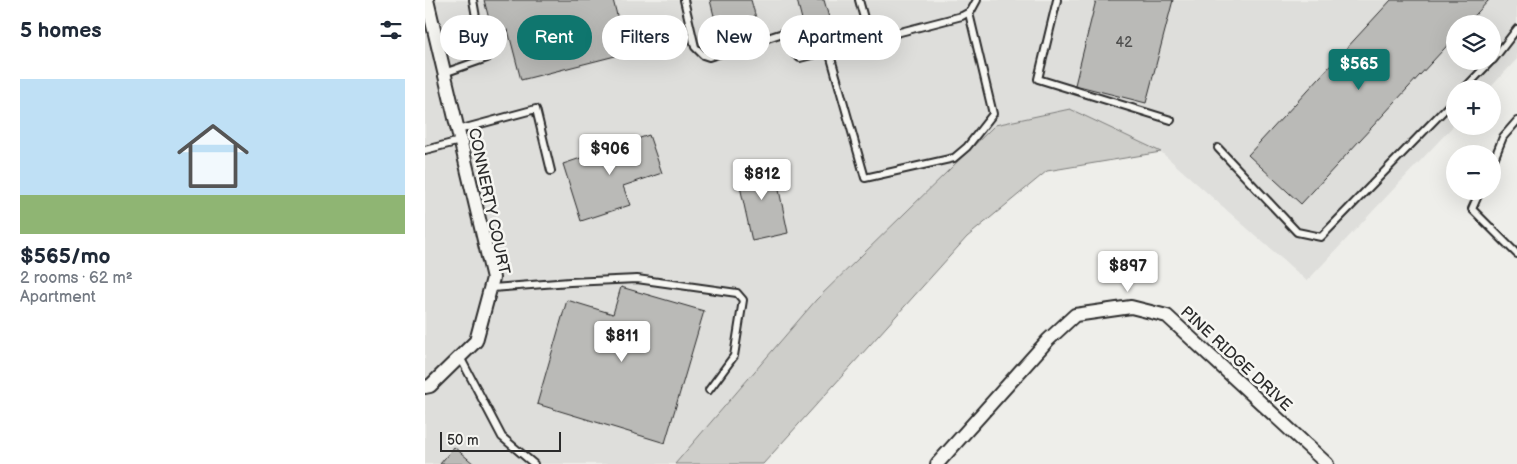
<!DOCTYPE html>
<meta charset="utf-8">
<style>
body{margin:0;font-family:"Balsamiq Sans",sans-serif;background:#f6f6f7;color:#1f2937;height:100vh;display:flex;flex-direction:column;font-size:19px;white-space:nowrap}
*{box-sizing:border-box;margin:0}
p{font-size:16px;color:#747a83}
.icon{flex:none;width:28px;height:28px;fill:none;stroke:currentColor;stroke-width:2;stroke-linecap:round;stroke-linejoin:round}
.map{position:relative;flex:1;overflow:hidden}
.details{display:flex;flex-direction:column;background:#fff;width:425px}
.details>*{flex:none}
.banner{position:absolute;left:15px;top:15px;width:475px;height:45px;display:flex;gap:10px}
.tools{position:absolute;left:1021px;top:15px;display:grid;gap:10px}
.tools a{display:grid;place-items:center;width:55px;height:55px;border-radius:50%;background:#fff;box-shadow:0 5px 20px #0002;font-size:25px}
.scale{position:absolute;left:15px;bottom:12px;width:121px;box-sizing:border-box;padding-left:5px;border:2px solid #2b2b2b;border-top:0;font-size:14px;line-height:18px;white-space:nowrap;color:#2b2b2b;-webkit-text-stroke:4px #f6f6f2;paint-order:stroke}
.price{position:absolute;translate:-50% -42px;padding:0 11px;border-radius:5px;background:#fff;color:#222;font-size:16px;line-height:32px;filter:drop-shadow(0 1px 2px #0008)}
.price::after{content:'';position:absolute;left:50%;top:30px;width:15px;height:11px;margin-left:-8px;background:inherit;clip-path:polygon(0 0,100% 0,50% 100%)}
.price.active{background:#0f766e;color:#fff}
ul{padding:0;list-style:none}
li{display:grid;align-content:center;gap:10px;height:265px;padding:0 20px}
li span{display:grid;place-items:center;height:155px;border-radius:0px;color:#555}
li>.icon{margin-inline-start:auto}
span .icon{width:90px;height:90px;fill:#fffc;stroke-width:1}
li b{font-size:21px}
h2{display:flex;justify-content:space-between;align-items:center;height:60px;padding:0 20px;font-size:21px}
.chip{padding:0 18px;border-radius:22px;background:#fff;box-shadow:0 5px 20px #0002;font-size:18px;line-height:45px}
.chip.active{background:#0f766e;color:#fff}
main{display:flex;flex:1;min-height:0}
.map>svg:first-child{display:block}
</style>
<main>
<section class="details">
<h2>5 homes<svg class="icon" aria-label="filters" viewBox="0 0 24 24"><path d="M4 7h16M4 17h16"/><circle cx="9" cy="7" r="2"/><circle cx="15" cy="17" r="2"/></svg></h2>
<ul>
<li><span style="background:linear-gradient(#bfe0f5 75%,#8fb573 0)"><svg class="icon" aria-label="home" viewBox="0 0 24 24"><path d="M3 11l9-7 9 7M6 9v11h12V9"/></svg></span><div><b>$565/mo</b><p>2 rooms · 62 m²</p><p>Apartment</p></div></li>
</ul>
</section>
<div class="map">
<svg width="1092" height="464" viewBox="0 0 1092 464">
<rect width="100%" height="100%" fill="#eeeeea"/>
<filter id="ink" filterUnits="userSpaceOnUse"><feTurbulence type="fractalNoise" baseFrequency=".02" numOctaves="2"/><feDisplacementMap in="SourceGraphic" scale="10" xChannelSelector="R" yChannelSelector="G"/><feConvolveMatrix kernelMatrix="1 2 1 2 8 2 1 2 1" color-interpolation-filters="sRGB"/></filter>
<g filter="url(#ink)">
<!-- built -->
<path fill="#dededb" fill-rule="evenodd" d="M0,0H1092V59L1064,89H1030V124L882,281L736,152L645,109L570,125L391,300L250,464H0ZM1030,24H1068V61H1030Z"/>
<!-- green -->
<path fill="#cececa" stroke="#7c7c7a" d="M645,109L736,152L622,171L542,237L338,464H250L391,300L570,125Z"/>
<!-- building -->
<g fill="#babab7" stroke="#2b2b2b">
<path d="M59,0H188L202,53L96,80L83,30L68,34Z"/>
<path d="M285,0H326L333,25L294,36Z"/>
<path d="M372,0H399L408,32L382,39Z"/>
<path d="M671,0H748L721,103L650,85Z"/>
<path d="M966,0H1064L1042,24H1030V37L876,204L823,155Z"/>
<path d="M224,135L237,173L198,186L205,205L156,221L138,164Z"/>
<path d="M348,161L363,233L327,241L311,168Z"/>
<path d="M196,287L279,311L240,443L112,404L142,300L188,314Z"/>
<path d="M29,447L49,464H15Z"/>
</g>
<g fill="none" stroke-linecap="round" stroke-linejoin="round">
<defs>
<g id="lane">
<path d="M259,0L270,47L278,55L284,57L364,31L370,54L375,58L537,16L546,11L552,0"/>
<path d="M434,0L445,40"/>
<path d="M632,0L613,79L746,120"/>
<path d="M404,51L440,178L529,158L542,147L568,114L544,13"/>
<path d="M1068,60L1092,29"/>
<path d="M19,73L62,58V52L52,23L48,0"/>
<path d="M1039,89L1066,61"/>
<path d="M33,130L111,109L126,171"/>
<path d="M793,148L872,232L896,237L1030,99"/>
<path d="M0,150L35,141"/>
<path d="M1068,162L1078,137L1092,121"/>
<path d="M1055,191L1047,209L1092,254"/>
<path d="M67,288L145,282L212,279L312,293L318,300L309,356L284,390"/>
<path d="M35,357L77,437L109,464"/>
</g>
<g id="street">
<path d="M0,387L5,386L51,341L68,278L2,0"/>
<path d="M512,464L623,340L650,315L706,307L742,316L902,464"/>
</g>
</defs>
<!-- lane casing -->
<use href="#lane" stroke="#2b2b2b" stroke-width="10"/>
<!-- street casing -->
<use href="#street" stroke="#2b2b2b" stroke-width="16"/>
<!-- lane -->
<use href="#lane" stroke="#f6f6f2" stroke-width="6"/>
<!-- street -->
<use href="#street" stroke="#f6f6f2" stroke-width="12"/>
</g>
</g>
<g text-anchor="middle" stroke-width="5" stroke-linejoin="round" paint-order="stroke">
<!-- number labels -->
<g font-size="14" fill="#4f4f4e">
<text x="699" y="47">42</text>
</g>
<!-- street labels -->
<g font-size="16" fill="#2b2b2b" stroke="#f6f6f2">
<text transform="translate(65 201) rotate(78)" y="6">CONNERTY COURT</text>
<text transform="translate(812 358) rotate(43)" y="6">PINE RIDGE DRIVE</text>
</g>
</g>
</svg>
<div class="tools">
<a><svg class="icon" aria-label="layers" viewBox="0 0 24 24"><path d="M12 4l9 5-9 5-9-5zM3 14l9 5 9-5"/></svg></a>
<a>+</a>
<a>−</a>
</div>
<div class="scale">50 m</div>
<b class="price active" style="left:934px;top:91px">$565</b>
<b class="price" style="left:185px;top:176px">$906</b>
<b class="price" style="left:337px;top:201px">$812</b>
<b class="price" style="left:703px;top:293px">$897</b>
<b class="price" style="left:197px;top:363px">$811</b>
<div class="banner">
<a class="chip">Buy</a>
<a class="chip active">Rent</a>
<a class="chip">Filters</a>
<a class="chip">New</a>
<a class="chip">Apartment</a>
</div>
</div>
</main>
